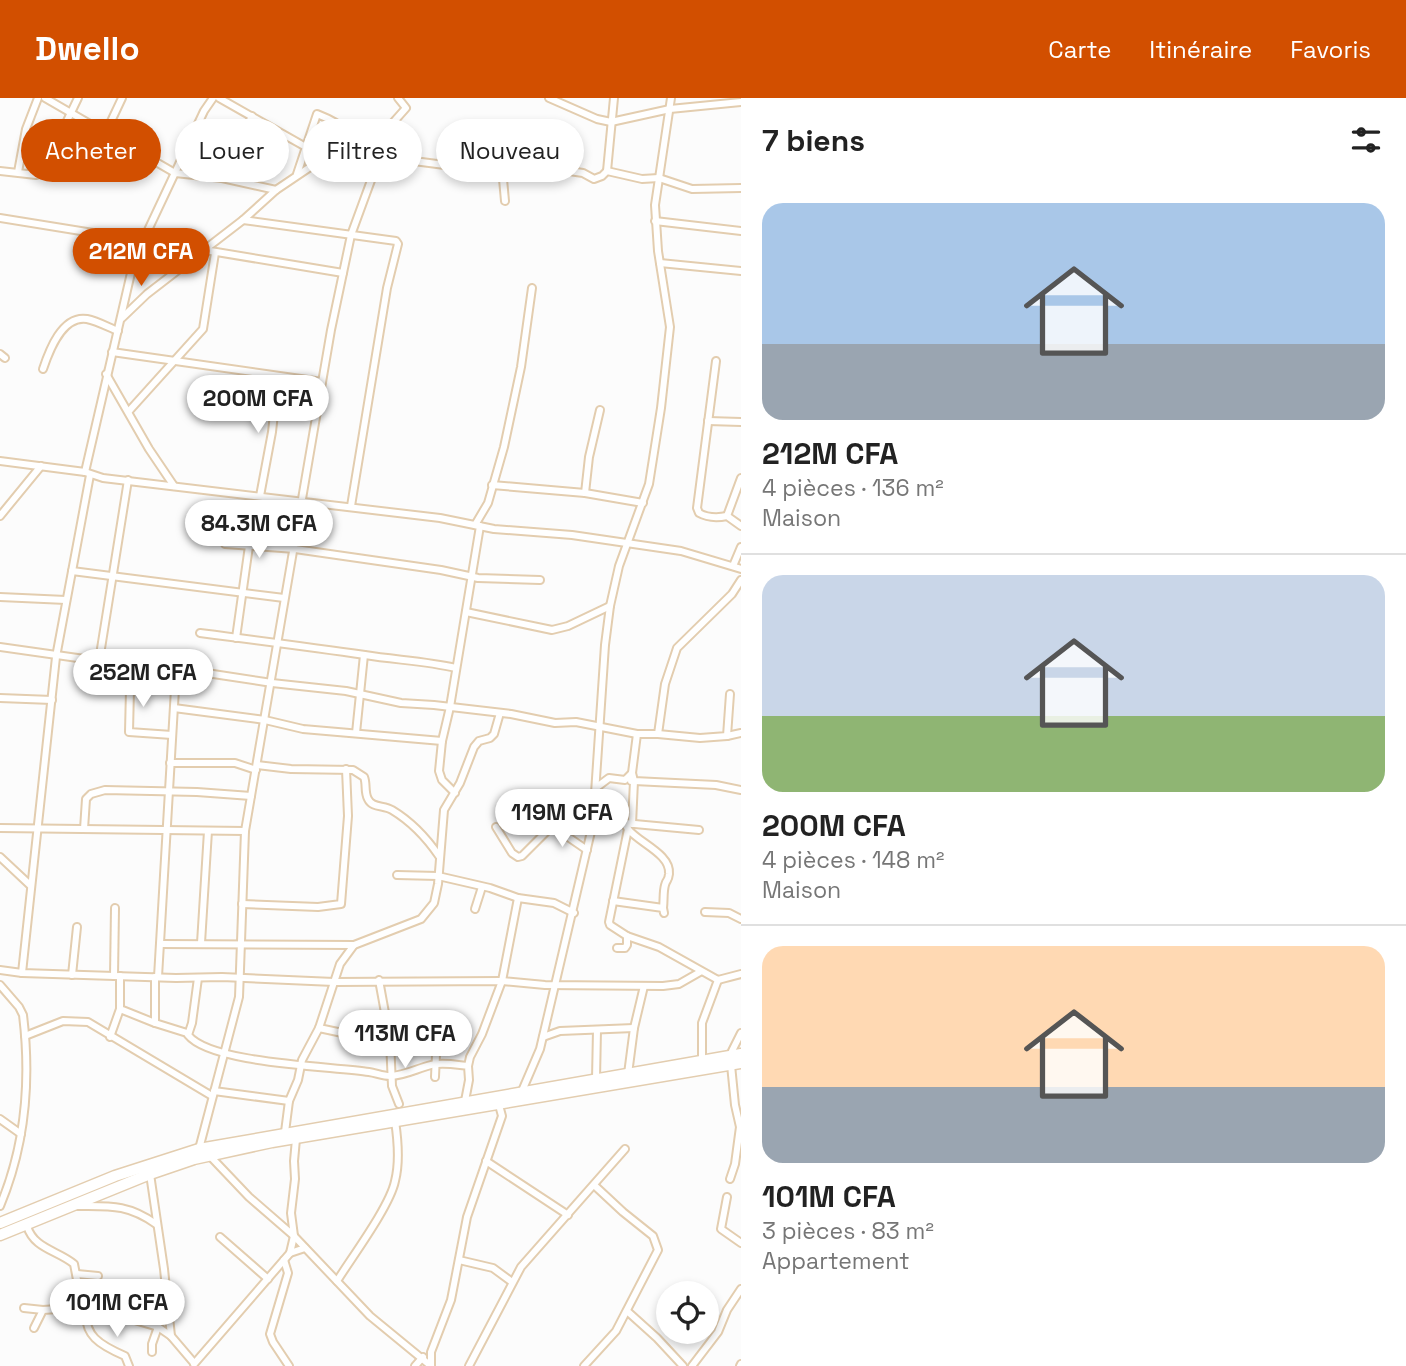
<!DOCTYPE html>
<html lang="fr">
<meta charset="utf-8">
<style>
body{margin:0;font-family:"Space Grotesk",sans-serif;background:#f6f6f6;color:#222;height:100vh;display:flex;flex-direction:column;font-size:26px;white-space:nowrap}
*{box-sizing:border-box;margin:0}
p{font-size:23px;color:#767676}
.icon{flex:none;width:38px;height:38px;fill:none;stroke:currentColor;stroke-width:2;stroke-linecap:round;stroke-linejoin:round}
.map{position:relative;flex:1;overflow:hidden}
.sheet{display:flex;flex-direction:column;background:#fff;width:665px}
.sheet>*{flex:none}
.banner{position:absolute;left:21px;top:21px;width:614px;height:63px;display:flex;gap:14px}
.tools{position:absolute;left:656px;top:1183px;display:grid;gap:14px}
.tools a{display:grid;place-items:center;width:63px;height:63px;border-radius:50%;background:#fff;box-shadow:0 4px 10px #0003;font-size:35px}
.price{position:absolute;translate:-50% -60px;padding:0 16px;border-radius:24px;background:#fff;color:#222;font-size:23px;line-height:46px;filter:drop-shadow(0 2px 4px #0008)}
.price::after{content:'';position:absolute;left:50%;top:42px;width:21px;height:16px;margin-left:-10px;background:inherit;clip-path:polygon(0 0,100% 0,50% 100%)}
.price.on{background:#d24f00;color:#fff}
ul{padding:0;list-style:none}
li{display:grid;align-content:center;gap:14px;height:371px;padding:0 21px}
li+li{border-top:2px solid #e0e0e0}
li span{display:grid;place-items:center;height:217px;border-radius:21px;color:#555}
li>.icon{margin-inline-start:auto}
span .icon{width:126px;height:126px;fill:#fffc;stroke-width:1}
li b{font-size:30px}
h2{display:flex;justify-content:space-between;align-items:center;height:84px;padding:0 21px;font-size:30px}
.chip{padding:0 24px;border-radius:32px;background:#fff;box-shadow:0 4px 10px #0003;font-size:24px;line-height:63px}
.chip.on{background:#d24f00;color:#fff}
header{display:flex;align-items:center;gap:42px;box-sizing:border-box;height:98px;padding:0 35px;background:#d24f00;color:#fff}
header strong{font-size:33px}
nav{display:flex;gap:38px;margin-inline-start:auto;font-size:24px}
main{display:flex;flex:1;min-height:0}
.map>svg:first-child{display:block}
</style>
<header>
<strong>Dwello</strong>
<nav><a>Carte</a><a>Itinéraire</a><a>Favoris</a></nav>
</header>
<main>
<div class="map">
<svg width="741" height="1268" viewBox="0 0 741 1268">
<rect width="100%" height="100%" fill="#fcfcfc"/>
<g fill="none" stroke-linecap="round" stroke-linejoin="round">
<defs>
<g id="street">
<path d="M45,0L175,75L222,80L276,92"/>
<path d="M219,0L304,48L328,57L360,56L460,69L569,73L583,75L594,81L602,78L607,73L642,81L659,80L692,91L741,90"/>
<path d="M549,0L597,21L611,24L670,11L741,4"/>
<path d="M106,34L122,0"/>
<path d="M502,70L505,103"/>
<path d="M0,73L36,77L42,75L78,0"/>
<path d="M607,73L614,0"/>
<path d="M18,74L26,31L38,0"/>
<path d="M297,76L317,16C335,23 358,35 360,56"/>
<path d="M222,80L252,18"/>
<path d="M0,120L124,140L141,147"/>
<path d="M243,122L396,143L398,146L387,190L351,408"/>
<path d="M655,123L741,133"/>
<path d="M144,142L343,175"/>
<path d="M660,165L741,173"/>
<path d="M122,220L147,196L243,122L276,92L328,57"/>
<path d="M112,254L322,284"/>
<path d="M0,256L5,260"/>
<path d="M716,263L697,410L699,415C708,420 717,420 727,418L741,428"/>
<path d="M43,271C49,253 62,217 87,221C97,223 108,229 118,233"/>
<path d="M106,276L149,351L174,388"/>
<path d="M129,313L203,231L215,155"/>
<path d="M708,323L741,324"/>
<path d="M0,363L85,374L103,380L440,420L494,431L572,437L681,453L741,471"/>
<path d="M85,374L134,162L204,13L213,0"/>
<path d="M492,387L585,395L643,405"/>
<path d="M585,395L589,359L600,312"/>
<path d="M260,398L272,334L278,279"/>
<path d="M0,418L41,368"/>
<path d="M727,418L741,380"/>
<path d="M475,427L488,405L504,349L521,269L532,190"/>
<path d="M225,446L295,451L441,472L478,480L540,482"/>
<path d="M733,468L741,449"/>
<path d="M72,473L284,500"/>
<path d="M0,499L66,502"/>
<path d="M466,514L552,532L568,528L610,508"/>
<path d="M200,535C255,542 310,549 365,557C396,562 426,563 456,570"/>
<path d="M236,540L249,448"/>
<path d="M0,549L176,574H200L272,585L346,593L401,605L434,607L511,616L555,625L576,624L637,636"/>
<path d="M99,563L128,382"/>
<path d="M133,568L130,591L129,634L172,637"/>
<path d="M0,600L52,602"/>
<path d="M174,610L265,622L303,631L442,643"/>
<path d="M356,635L364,557"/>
<path d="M658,636L700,640L727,638L730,596"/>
<path d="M727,638L741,635"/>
<path d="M170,665H235L256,672"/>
<path d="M257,667L291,671L353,672L364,679C367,686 364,694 368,701C372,710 384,707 392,712C412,724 426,739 439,758"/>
<path d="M632,675L634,683L716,687L741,692"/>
<path d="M631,683H634L632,726"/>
<path d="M597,689L609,680L625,682L632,675L637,636H658L665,586L677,550L732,496L741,482"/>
<path d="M455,695L442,682L439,673L442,643L450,609L480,428"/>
<path d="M594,719L624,725L699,732"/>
<path d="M624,725L628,731L609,824L610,827L627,838"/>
<path d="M552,728L587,752"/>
<path d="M496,729L512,755L518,759L522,758L552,728L557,716L561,714H594"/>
<path d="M0,730L245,733"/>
<path d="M84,731L86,701L91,696L105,692L197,694L251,698"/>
<path d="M628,731C639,745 671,756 669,776C668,784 667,780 665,787C663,794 664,802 663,810"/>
<path d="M0,759L30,787"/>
<path d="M397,777L438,778L490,790L518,800L554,805L574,815"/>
<path d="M613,803L663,810L664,815"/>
<path d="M242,806L318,809L341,806L348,718L346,671"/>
<path d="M475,811L482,789"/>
<path d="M705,814L729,815L741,821"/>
<path d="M201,845L208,733"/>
<path d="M161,846L354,847"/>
<path d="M617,850H625L627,847V838L659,849L718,882L741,876"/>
<path d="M0,872L22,875L176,880L222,879L334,884L502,883L545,887L663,888L679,886L700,874"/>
<path d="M22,875L56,559L90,377"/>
<path d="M72,877L77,829"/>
<path d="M114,878L115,810"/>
<path d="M120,878V911L155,925"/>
<path d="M155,879V925L187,935"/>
<path d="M158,879L176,574"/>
<path d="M198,880L192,925L188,937C211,966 331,968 369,974C376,975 383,978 390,978C404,978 418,970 431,967C443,964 457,967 468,968L469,982L465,1003"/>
<path d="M379,882L390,942L392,988L399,1006"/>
<path d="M0,887L19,909L23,917C31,983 26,1046 0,1108"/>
<path d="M319,930L361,939L390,942"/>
<path d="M427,931L437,933L435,979"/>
<path d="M437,933L449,932"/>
<path d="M25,938L63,923L88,924L212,998"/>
<path d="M110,939L120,911"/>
<path d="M543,939L560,933L634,930"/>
<path d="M732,958V953L741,935"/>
<path d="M702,963V925L718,882"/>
<path d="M468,968L470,959L482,936L502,883L518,800"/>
<path d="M628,976L634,930L644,888"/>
<path d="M596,981L597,932"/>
<path d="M214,993L289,1003"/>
<path d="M522,993L540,951L593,725L605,547L610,508L619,468L649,386L661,310L670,229L658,153L655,107L671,0"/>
<path d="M0,1021L21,1036"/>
<path d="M285,1034L289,1003L298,982L302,962L319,930L340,866L354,847L421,821L434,805L438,786L444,712L460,685L474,649L479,643L490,640L494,636L500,615"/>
<path d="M199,1051L239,899L245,733L331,232L351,137L373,77L376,58L390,28L406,10L398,0"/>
<path d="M210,1058L249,1099L294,1138L370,1218L431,1268"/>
<path d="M486,1063L568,1117"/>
<path d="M150,1076L164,1171L171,1238"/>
<path d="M730,1081L735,1066L740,1029L735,1007L731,967"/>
<path d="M727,1099L721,1131L741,1145"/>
<path d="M77,1108C110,1108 128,1106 156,1126"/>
<path d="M27,1128C34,1151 57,1152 74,1166L78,1187L88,1208L158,1229L171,1238L194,1265"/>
<path d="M220,1139L268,1181"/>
<path d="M290,1155L294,1138L291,1115L295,1081L294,1063L296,1041"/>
<path d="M284,1162L288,1175L270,1236L273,1244L289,1268"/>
<path d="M459,1162L493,1170L512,1184"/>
<path d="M77,1176L98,1178"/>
<path d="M337,1183C352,1159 390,1108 395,1083C400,1064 398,1043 395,1023"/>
<path d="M88,1208C80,1237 102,1248 125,1258L129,1268"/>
<path d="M24,1210L43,1212"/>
<path d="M58,1211L73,1218L85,1219"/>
<path d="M627,1213L657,1240L683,1268"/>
<path d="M34,1230L43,1212L58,1211L78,1187"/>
<path d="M152,1254V1246L158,1229"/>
<path d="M194,1266L290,1155L305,1150"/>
<path d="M415,1268L423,1259"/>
<path d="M431,1268V1254L451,1202L467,1119L502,1018L499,1007"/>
<path d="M469,1268L521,1169L625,1051"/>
<path d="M584,1268L616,1233L658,1152L653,1138L623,1114L594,1087"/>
<path d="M692,1268L718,1234L727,1212L741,1191"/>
<path d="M740,1268L741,1266"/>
</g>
<g id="primary">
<path d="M0,1125L115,1078L199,1051L741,956"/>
<path d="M0,1137L150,1076L194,1061L272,1044L741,965"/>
</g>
</defs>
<!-- street casing -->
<use href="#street" stroke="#e3cdaf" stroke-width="10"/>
<!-- primary casing -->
<use href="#primary" stroke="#e3cdaf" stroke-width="13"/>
<!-- street -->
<use href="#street" stroke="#fff" stroke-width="6"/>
<!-- primary -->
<use href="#primary" stroke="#fff" stroke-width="10"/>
</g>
</svg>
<div class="tools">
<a><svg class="icon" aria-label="locate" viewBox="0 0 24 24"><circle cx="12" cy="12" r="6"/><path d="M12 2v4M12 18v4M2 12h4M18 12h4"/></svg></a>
</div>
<b class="price on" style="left:141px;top:190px">212M CFA</b>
<b class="price" style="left:258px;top:337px">200M CFA</b>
<b class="price" style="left:259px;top:462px">84.3M CFA</b>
<b class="price" style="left:143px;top:611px">252M CFA</b>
<b class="price" style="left:562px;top:751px">119M CFA</b>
<b class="price" style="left:405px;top:972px">113M CFA</b>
<b class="price" style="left:117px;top:1241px">101M CFA</b>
<div class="banner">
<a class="chip on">Acheter</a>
<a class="chip">Louer</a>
<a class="chip">Filtres</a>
<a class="chip">Nouveau</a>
</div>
</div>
<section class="sheet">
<h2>7 biens<svg class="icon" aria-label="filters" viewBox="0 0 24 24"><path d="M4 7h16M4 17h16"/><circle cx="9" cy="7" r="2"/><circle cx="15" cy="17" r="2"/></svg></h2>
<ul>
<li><span style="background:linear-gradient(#a9c7e8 65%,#9aa5b1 0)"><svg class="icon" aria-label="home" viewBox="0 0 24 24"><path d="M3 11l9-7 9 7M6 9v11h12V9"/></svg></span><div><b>212M CFA</b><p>4 pièces · 136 m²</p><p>Maison</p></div></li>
<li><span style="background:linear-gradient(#c9d6e8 65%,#8fb573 0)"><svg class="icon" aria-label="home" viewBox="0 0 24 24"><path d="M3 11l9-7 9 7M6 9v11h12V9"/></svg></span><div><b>200M CFA</b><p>4 pièces · 148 m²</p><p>Maison</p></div></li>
<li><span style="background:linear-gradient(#ffd9b3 65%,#9aa5b1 0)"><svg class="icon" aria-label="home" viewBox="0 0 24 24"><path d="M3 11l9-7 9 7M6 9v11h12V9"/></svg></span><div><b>101M CFA</b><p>3 pièces · 83 m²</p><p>Appartement</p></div></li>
</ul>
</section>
</main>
